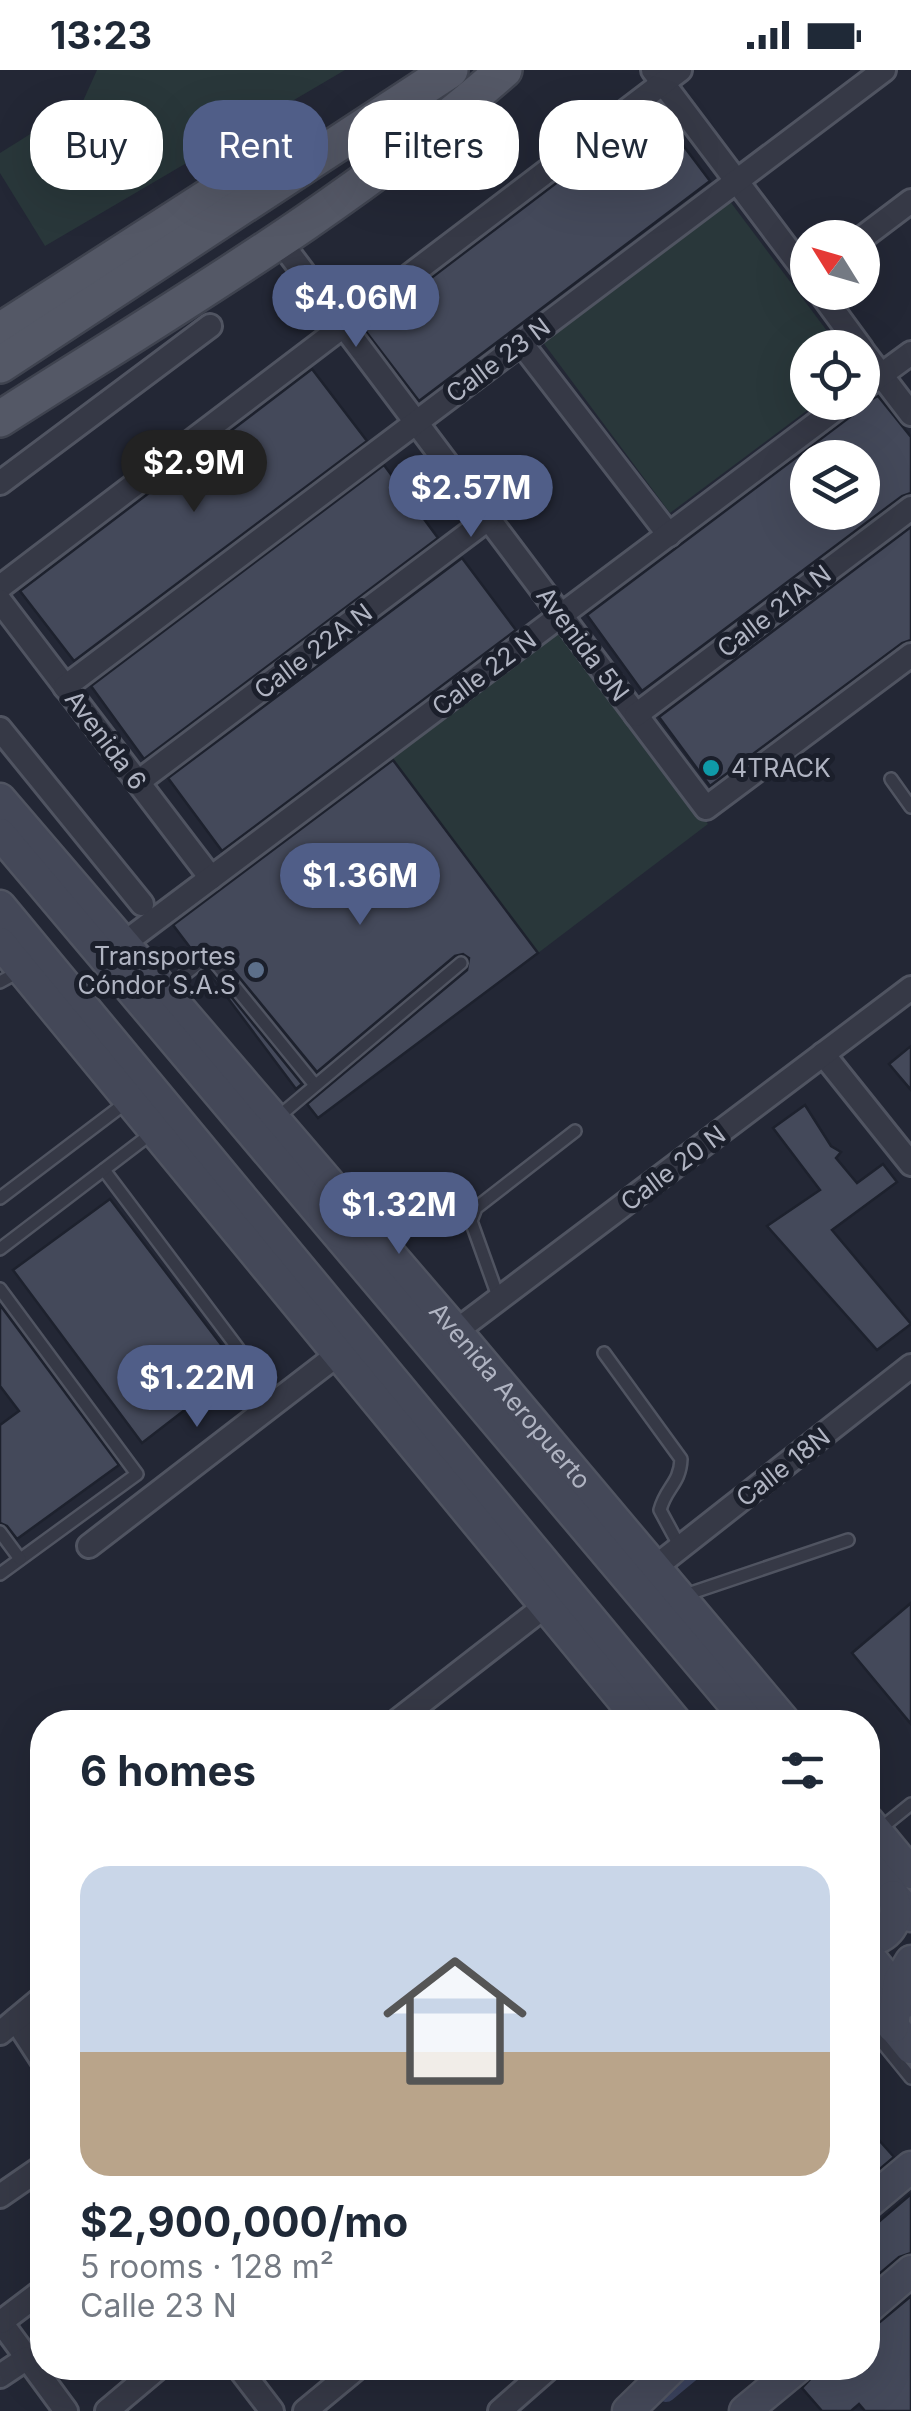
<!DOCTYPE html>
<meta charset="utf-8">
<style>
body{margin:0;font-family:Inter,sans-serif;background:#f6f6f7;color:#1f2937;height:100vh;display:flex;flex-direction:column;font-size:38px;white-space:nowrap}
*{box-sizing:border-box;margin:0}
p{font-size:32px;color:#747a83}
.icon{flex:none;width:55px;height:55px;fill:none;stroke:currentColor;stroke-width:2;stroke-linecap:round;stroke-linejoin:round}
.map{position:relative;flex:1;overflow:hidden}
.details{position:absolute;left:30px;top:1640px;width:850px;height:670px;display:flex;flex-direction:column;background:#fff;border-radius:40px;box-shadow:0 10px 40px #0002}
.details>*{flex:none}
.banner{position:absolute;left:30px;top:30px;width:852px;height:90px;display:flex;gap:20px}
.needle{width:65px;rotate:307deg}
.controls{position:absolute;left:790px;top:150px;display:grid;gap:20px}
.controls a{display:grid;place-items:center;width:90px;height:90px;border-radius:50%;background:#fff;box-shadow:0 10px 40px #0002;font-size:50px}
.price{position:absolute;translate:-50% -85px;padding:0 22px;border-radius:35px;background:#505e88;color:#fff;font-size:32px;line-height:65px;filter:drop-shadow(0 2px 5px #0008)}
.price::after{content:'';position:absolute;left:50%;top:60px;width:30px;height:22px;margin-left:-15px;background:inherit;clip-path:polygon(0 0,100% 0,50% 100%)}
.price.on{background:#222;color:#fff}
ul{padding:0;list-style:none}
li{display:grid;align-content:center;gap:20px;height:530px;padding:0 50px}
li+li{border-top:2px solid #e0e1e3}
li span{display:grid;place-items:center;height:310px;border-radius:30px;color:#555}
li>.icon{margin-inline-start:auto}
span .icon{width:180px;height:180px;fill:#fffc;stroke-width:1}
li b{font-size:42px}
h2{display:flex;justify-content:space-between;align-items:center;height:120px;padding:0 50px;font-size:42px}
.chip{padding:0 35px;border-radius:40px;background:#fff;box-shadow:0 10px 40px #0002;font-size:35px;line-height:90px}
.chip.on{background:#505e88;color:#fff}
.status{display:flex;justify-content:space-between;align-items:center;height:70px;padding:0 50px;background:#fff;direction:ltr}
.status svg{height:28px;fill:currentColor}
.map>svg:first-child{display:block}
</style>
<div class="status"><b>13:23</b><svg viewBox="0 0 49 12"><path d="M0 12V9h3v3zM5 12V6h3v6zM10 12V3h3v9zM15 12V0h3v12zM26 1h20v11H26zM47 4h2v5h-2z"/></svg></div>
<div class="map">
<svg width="911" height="2341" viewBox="0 0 911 2341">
<rect width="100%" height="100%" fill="#232735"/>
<!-- green -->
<g fill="#29373a">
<path d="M97,0H345L45,176L0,103V83L83,31Z"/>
<path d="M729,130L839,277L808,278V332L817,333L670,443L542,271Z"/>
<path d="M557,559L708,754L538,883L391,687Z"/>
</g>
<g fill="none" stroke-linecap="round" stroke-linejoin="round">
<!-- canal -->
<path stroke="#3a425d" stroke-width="20" d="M666,2322L695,2298"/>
</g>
<!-- building -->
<g fill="#44495a" stroke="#1d212d" stroke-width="2.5" fill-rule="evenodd">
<path d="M655,38L710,111L419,331L364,259Z"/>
<path d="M312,299L367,371L74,591L20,521Z"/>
<path d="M878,326L911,367V423L902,426L642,621L587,545L854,344L859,336ZM808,388H862V442H808Z"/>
<path d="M384,395L438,468L144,689L91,616Z"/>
<path d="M911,457V570L902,573L710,716L659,647Z"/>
<path d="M462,488L516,560L222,781L168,708Z"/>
<path d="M393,690L538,883L318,1048L307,1034L467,900L469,888L463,884L455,886L317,1002L216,879L207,876L195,884L173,855Z"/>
<path d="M208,898L302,1014L296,1019L206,899Z"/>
<path d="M911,976V1020L889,994Z"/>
<path d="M805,1035L831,1076L841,1082L836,1088L857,1113L883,1094L897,1112L832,1160L911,1254L877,1280L767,1156L820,1120L773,1058Z"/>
<path d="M110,1129L239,1298L142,1373L13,1200Z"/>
<path d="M0,1235L119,1395L17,1469L7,1456L0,1453V1355L19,1341L0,1316Z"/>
<path d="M911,1533V1654L852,1583Z"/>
<path d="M878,2069L894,2087L868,2109V2078Z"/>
<path d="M911,2124V2183L899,2187L872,2210L868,2205V2161Z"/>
<path d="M911,2226V2341H865L859,2334L851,2341H822L802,2318L814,2305L815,2298H868V2256L880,2252Z"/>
</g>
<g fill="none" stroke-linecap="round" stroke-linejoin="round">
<defs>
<g id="lane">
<path d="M891,709L911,737"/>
<path d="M0,912L22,900"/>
<path d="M168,918L209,885L315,1015"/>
<path d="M278,1047L461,893"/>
<path d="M104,1100L240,1281"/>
<path d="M0,1128L128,1031"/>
<path d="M0,1179L152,1063"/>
<path d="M0,1219L137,1404L0,1504"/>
<path d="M499,1229L471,1151L476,1138L575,1061"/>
<path d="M604,1283L681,1389C680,1414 666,1417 660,1440L680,1477"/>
<path d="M0,1462L20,1489"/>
<path d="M682,1526L848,1470"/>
<path d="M880,1759L911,1734"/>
<path d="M868,1955L911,2008"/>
</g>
<g id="street">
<path d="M653,0L808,206"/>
<path d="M862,168L911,131"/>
<path d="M279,170L706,738L911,585"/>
<path d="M820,222L861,278"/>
<path d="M521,273L669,465"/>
<path d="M862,280L911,344"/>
<path d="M862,319L911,283"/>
<path d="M0,413L210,256"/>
<path d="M0,517L680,0"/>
<path d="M0,531L211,808"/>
<path d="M65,617L884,0"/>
<path d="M636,645L911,438"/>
<path d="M0,659L142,834"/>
<path d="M138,712L488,449"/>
<path d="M123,874L845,332"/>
<path d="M823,984L911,1094"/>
<path d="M447,1268L911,918"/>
<path d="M89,1476L337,1285"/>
<path d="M654,1498L911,1296"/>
<path d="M396,1652L544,1537"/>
<path d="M16,1950L42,1990"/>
<path d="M0,1963L42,1928"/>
<path d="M0,2126L42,2097"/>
<path d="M0,2251L66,2341"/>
<path d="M1,2252L42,2221"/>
<path d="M239,2298L272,2341"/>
<path d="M0,2306L27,2288"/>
<path d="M107,2341L158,2298"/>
<path d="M305,2341L357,2298"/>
<path d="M500,2341L549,2298"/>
</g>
<g id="secondary">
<path id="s1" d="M0,729L456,1261L785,1652"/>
<path d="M0,764L749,1652"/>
<path d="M0,836L676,1652"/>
<path d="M0,873L641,1652"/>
<path d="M868,1751L911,1803"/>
<path d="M868,1795L911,1846"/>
<path d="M868,1871C892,1866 900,1848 893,1826"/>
<path d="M868,1885L906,1932"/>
<path d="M868,1925L911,1978"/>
<path d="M893,1957L899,1911L911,1891"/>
<path d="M868,2133L911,2097"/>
<path d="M868,2238L911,2201"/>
<path d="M628,2341L672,2298"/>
<path d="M745,2341L797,2298"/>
</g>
<g id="primary">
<path d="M0,261L283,79"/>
<path d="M0,295L450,0"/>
<path d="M0,349C172,239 351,135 504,0"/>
</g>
</defs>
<!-- lane casing -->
<use href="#lane" stroke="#505461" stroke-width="16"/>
<!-- street casing -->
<use href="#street" stroke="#505461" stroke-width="28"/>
<!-- secondary casing -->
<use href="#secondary" stroke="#505461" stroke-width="35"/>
<!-- primary casing -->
<use href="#primary" stroke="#3f434f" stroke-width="40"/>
<!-- lane -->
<use href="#lane" stroke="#363946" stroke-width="11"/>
<!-- street -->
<use href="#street" stroke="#363946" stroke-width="22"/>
<!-- secondary -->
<use href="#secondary" stroke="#444858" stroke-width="30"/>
<!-- primary -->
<use href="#primary" stroke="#545866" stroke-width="35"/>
</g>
<!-- markers -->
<circle fill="#0f9aa8" stroke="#1b1f2b" stroke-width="4" cx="711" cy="698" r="10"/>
<circle fill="#5c6f8a" stroke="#1b1f2b" stroke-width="4" cx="256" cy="900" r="10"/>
<g text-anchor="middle" stroke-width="10" stroke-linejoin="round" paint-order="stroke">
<!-- street labels -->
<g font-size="25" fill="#b0b4c2" stroke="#1b1f2b">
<text transform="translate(498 290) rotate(-37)" y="9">Calle 23 N</text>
<text transform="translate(774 541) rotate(-37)" y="9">Calle 21A N</text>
<text transform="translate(583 574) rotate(53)" y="9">Avenida 5N</text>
<text transform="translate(313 581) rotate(-37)" y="9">Calle 22A N</text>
<text transform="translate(484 603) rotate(-37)" y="9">Calle 22 N</text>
<text transform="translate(106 670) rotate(53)" y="9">Avenida 6</text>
<text transform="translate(673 1098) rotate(-37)" y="9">Calle 20 N</text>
<text dy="9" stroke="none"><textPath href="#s1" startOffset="785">Avenida Aeropuerto</textPath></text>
<text transform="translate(783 1397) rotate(-38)" y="9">Calle 18N</text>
</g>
<!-- poi labels -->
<g font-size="25" fill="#b0b4c2" stroke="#1b1f2b" text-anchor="start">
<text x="731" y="707">4TRACK</text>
<text x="236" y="895" text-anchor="end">Transportes<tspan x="236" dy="29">Cóndor S.A.S</tspan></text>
</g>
</g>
</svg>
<div class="controls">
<a><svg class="needle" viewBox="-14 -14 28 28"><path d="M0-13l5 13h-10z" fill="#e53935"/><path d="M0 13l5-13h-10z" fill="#747a83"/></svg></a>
<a><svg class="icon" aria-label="locate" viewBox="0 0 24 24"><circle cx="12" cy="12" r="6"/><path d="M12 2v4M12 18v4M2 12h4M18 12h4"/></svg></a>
<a><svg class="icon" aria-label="layers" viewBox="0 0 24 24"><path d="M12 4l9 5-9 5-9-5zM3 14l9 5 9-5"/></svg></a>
</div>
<b class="price" style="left:356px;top:280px">$4.06M</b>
<b class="price on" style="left:194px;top:445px">$2.9M</b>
<b class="price" style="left:471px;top:470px">$2.57M</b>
<b class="price" style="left:360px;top:858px">$1.36M</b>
<b class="price" style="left:399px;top:1187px">$1.32M</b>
<b class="price" style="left:197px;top:1360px">$1.22M</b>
<div class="banner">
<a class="chip">Buy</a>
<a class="chip on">Rent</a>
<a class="chip">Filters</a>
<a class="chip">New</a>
</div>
<section class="details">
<h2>6 homes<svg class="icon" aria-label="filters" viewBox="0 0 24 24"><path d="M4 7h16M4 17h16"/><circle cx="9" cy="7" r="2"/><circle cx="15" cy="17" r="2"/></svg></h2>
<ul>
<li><span style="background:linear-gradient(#c9d6e8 60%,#b9a48a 0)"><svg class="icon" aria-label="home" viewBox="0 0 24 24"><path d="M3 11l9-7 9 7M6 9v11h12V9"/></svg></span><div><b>$2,900,000/mo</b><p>5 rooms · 128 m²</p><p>Calle 23 N</p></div></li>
</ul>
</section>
</div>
